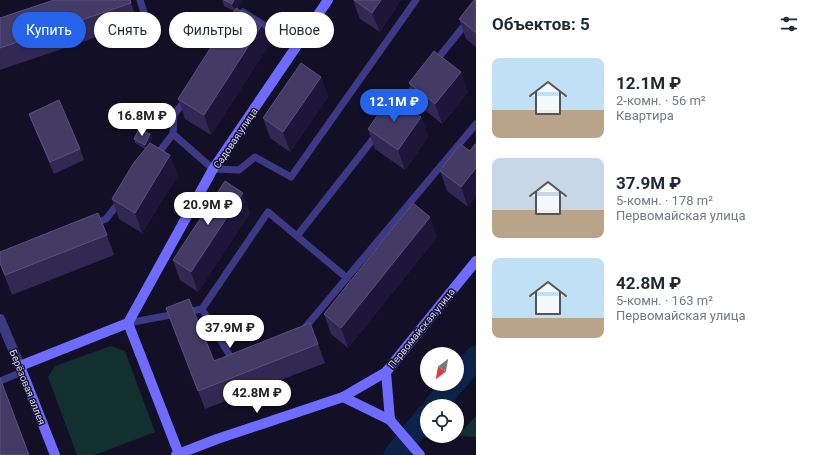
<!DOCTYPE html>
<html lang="ru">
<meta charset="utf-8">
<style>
body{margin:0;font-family:Roboto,sans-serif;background:#f6f6f7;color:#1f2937;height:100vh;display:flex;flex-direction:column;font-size:15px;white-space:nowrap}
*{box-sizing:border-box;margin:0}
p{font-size:13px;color:#747a83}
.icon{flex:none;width:22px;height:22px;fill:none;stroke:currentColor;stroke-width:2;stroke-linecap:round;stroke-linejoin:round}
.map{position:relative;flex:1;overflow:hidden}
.panel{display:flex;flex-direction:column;background:#fff;width:340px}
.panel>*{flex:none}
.hud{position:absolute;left:12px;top:12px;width:380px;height:36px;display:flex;gap:8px}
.needle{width:26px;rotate:211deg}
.controls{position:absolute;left:420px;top:347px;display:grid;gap:8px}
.controls a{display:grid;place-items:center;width:44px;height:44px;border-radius:50%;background:#fff;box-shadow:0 1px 3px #0004;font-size:20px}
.price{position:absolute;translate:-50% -34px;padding:0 9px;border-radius:14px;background:#fff;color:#222;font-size:13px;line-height:26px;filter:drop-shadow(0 1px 2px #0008)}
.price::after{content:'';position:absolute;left:50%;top:24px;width:12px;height:9px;margin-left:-6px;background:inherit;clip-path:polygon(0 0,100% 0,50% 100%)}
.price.current{background:#2563eb;color:#fff}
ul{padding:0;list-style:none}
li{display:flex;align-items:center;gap:12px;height:100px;padding:0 16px}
li span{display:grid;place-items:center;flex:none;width:112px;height:80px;border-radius:8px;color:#555}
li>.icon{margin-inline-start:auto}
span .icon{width:48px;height:48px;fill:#fffc;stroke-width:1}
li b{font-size:17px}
h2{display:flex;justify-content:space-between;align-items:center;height:48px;padding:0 16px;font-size:17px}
.tag{padding:0 14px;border-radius:18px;background:#fff;box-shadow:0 1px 3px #0004;font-size:14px;line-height:36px}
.tag.current{background:#2563eb;color:#fff}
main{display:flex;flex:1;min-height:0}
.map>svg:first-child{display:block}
</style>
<main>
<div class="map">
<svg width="476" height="455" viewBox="0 0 476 455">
<rect width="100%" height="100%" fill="#130f26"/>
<!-- green -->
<g fill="#12302f">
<path d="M111,346L125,351L155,432L95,455H77L48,377L55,366Z"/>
<path d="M476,416V437L457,436Z"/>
</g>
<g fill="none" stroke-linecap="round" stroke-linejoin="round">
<!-- river -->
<g stroke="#0c2248" stroke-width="23">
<path d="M457,380L476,357"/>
<path d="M435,406L453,384"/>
<path d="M395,455L427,416"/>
</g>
<!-- lane -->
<g stroke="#3d3a85" stroke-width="7">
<path d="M140,0L146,19"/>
<path d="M238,19L243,12L297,46"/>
<path d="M435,62L476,11"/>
<path d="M185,100L174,115L173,134L213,169L239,170L255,157L291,177L416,0"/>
<path d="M396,111L417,84"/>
<path d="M156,156L173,134"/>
<path d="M93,224L106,219L121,200"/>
<path d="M297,236L377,134"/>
<path d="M128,323L202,309"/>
<path d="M303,330L476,124"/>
<path d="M235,361H233L202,309L268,212L347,278"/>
<path d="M0,381L22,372"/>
</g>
<!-- street -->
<path stroke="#3d3a85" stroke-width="10" d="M0,319L20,366"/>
<!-- secondary -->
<g stroke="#6f6bff" stroke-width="10">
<path d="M128,323L213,169L328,0"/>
<path d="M128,323L179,454"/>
<path d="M386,372L390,420"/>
<path d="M343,397L390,420L420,455"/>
<path d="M55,455L20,366L128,323"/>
<path d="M176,455L217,439L343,397L386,372L476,261"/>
</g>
</g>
<!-- wall -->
<g fill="#312854">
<path d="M130,0L138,23L0,70V18Z"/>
<path d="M222,0H241L237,9L269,45L211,135L185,119L178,99L234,11L224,6Z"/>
<path d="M353,0H401L380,32L360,19Z"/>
<path d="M476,0V47L466,39L459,19Z"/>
<path d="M321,77L328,97L290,152L270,138L263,118Z"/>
<path d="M409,83L468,92L442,124L416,103Z"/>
<path d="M29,114L80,149L84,160L54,174L33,125Z"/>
<path d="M421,117L428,137L405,170L375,149L368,129Z"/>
<path d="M150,134L152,138L150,143L178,175L142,233L119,219L112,199L145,149L135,143L134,139Z"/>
<path d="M470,151L468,207L447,191L440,171Z"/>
<path d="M250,213L198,292L180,280L173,260Z"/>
<path d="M107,235L114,255L12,295L0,264V252Z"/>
<path d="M437,237L348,348L331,334L324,314Z"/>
<path d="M166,308L214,361L318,344L325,363L205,409Z"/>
</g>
<!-- shaded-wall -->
<g fill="#1d163a">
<path d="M234,0H241L235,12L232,4Z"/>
<path d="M381,0H401L380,32L372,13Z"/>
<path d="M262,25L269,45L211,135L204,115Z"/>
<path d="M461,72L468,92L442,124L435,104Z"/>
<path d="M321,77L328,97L290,152L283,132Z"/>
<path d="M421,117L428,137L405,170L398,150Z"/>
<path d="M150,134L152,138L146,149L145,145Z"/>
<path d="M170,155L178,175L142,233L135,213Z"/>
<path d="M476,168V197L468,207L461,187Z"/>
<path d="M243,193L250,213L198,292L191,272Z"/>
<path d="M430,217L437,237L348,348L341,328Z"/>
</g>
<!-- building -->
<g fill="#433a66" stroke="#5a527e">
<path d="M54,0H130L131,3L0,48V18Z"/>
<path d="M224,0H234L232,4Z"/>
<path d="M354,0H381L372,13Z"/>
<path d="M474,0H476V33L459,19Z"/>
<path d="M236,8L262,25L204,115L178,99Z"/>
<path d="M434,51L461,72L435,104L409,83Z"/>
<path d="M301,63L321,77L283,132L263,118Z"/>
<path d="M391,96L421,117L398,150L368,129Z"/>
<path d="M59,100L80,149L50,162L29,114Z"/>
<path d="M139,129L150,134L145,145L134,139Z"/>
<path d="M150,143L170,155L135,213L112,199L133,164Z"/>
<path d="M460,144L470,151L475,144H476V168L461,187L440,171Z"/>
<path d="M225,181L243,193L191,272L173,260Z"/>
<path d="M413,203L430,217L341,328L324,314Z"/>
<path d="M98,213L107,235L5,275L0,263V252Z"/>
<path d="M189,299L214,361L310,323L318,344L198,391L166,308Z"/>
<path d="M0,378L29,455H0Z"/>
</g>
<g text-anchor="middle" stroke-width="3" stroke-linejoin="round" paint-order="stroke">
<!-- street labels -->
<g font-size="10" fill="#d9d4ff" stroke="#130f26">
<text transform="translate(235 138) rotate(-56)" y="4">Садовая улица</text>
<text transform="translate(421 328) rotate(-51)" y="4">Первомайская улица</text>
<text transform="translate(28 387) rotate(68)" y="4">Берёзовая аллея</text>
</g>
</g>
</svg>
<div class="controls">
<a><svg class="needle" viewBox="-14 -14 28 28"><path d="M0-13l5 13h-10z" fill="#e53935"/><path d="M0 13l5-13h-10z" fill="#747a83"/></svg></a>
<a><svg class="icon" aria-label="locate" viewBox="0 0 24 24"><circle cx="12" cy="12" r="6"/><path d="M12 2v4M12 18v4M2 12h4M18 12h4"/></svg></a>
</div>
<b class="price current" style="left:394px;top:123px">12.1M ₽</b>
<b class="price" style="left:142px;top:137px">16.8M ₽</b>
<b class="price" style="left:208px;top:226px">20.9M ₽</b>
<b class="price" style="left:230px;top:349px">37.9M ₽</b>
<b class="price" style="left:257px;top:414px">42.8M ₽</b>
<div class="hud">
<a class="tag current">Купить</a>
<a class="tag">Снять</a>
<a class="tag">Фильтры</a>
<a class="tag">Новое</a>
</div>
</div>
<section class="panel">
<h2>Объектов: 5<svg class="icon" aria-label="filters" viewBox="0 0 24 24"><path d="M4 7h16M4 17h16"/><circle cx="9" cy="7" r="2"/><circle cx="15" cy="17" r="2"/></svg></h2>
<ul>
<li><span style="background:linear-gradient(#bfe0f5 65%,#b9a48a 0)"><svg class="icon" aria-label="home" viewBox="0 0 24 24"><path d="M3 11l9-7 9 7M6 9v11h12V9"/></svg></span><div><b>12.1M ₽</b><p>2-комн. · 56 m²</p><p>Квартира</p></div></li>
<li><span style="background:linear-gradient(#c9d6e8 65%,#b9a48a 0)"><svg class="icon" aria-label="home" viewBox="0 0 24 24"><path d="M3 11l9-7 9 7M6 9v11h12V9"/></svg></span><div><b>37.9M ₽</b><p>5-комн. · 178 m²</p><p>Первомайская улица</p></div></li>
<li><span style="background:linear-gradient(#bfe0f5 75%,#b9a48a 0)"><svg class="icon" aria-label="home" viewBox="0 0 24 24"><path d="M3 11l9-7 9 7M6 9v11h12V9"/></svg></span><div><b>42.8M ₽</b><p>5-комн. · 163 m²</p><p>Первомайская улица</p></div></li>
</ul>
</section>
</main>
